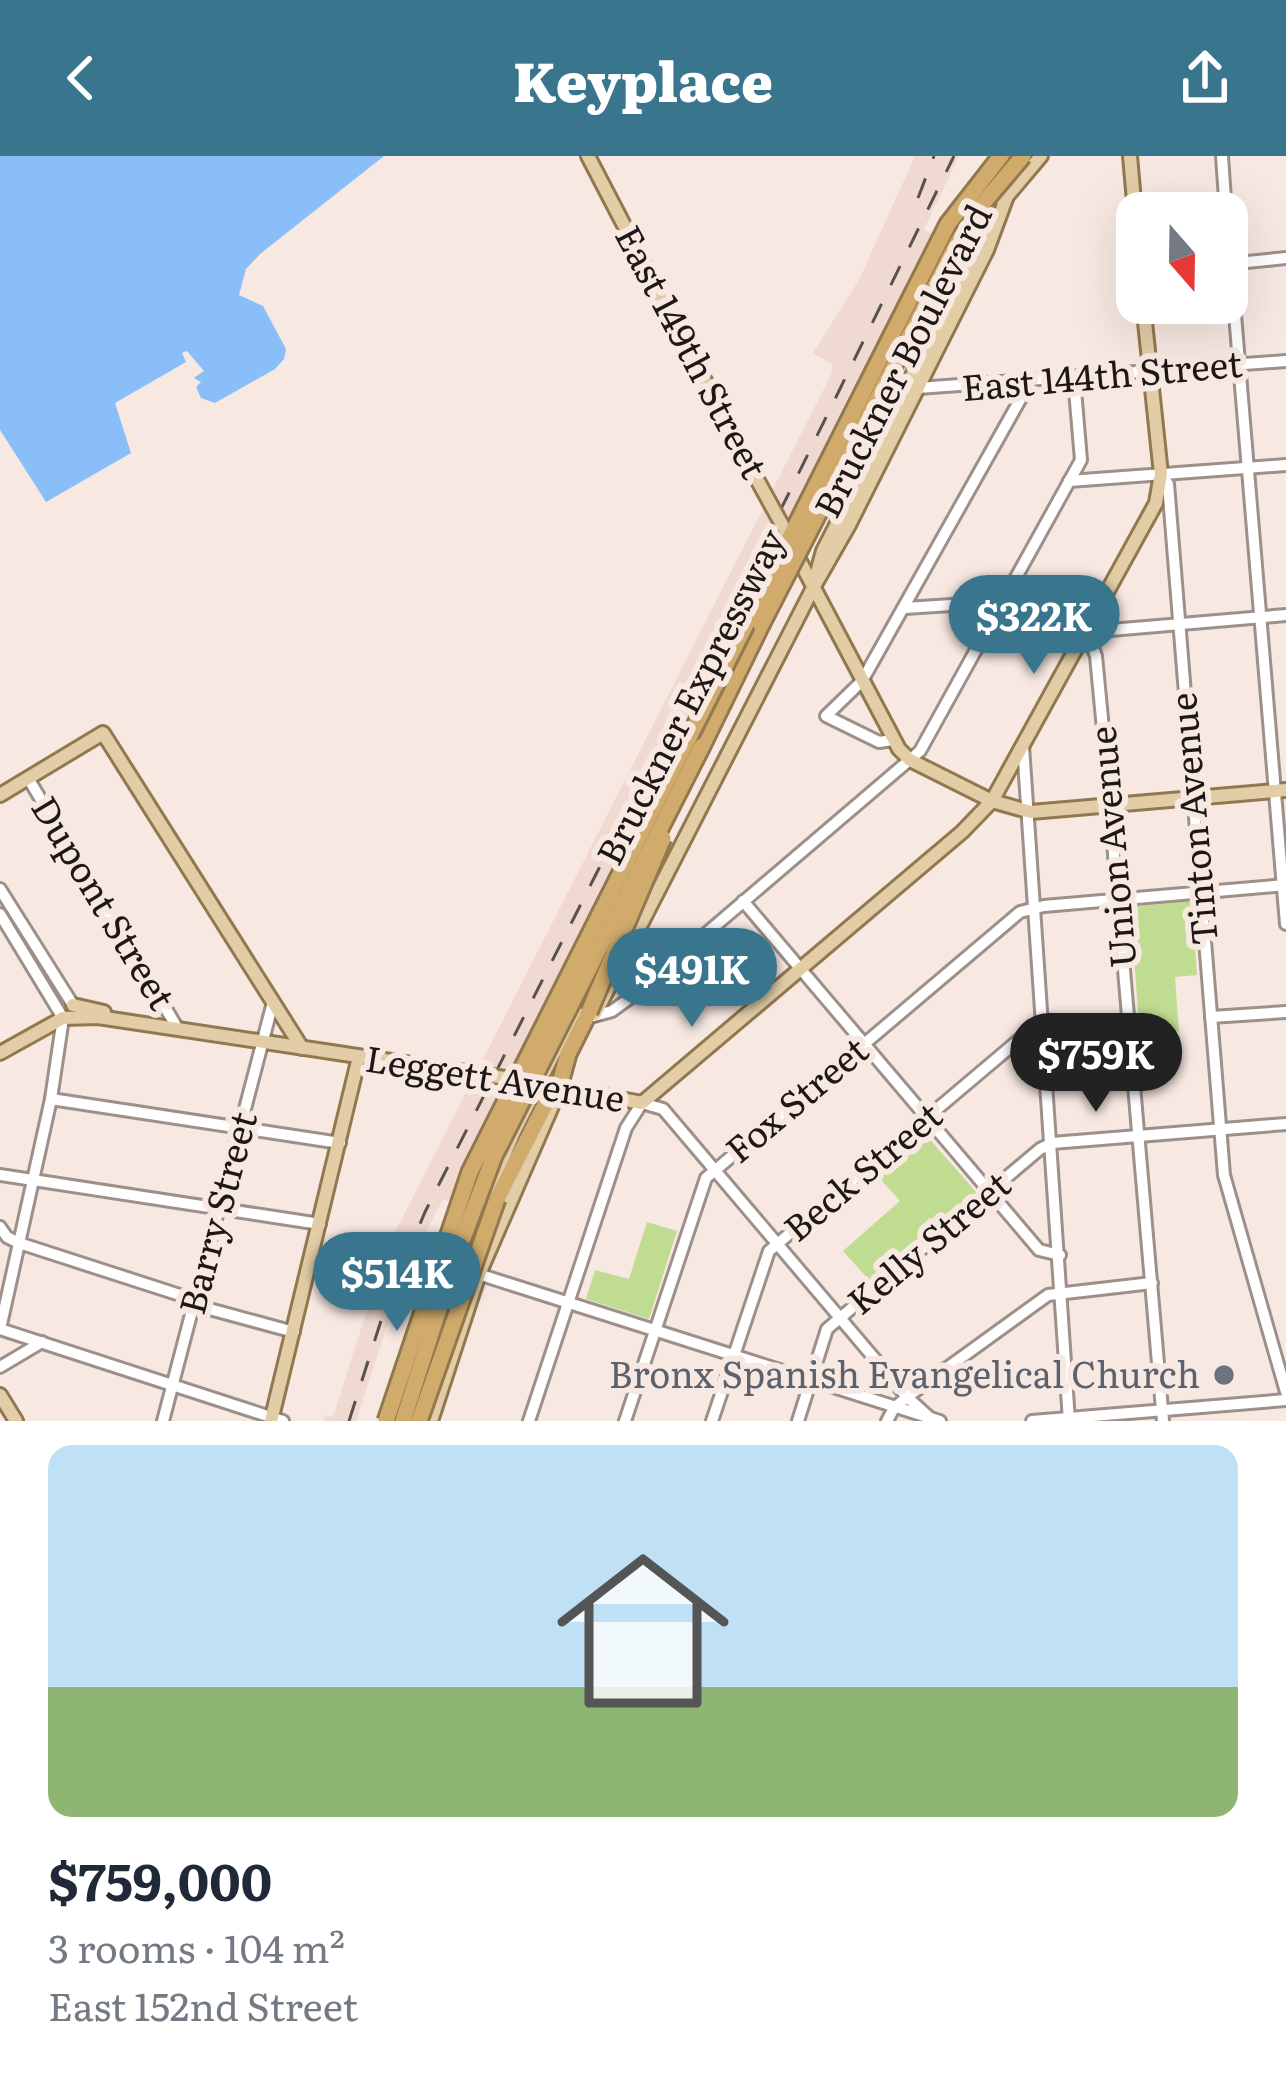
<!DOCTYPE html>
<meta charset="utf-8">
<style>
body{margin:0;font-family:Literata,serif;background:#f2f2f3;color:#1f2937;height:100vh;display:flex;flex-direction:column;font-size:45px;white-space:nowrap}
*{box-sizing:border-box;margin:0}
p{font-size:39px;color:#747a83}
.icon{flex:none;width:66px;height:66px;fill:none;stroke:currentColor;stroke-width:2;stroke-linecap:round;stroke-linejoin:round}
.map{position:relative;height:1265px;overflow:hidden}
.side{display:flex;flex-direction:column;background:#fff;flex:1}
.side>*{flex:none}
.needle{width:78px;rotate:160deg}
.controls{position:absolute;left:1116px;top:36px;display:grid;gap:24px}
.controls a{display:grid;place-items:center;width:132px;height:132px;border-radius:24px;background:#fff;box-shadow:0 12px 48px #0002;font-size:60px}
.price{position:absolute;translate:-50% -102px;padding:0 27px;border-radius:42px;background:#39768d;color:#fff;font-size:39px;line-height:78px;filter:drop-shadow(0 3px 6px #0008)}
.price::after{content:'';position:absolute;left:50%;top:72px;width:36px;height:27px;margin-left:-18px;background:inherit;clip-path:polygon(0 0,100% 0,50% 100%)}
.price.selected{background:#222;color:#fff}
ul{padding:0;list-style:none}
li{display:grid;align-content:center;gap:24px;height:636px;padding:0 48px}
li+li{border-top:3px solid #e0e1e3}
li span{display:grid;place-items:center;height:372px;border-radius:24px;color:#555}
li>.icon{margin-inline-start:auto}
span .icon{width:216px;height:216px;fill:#fffc;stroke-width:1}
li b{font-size:51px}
header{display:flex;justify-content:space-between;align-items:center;height:156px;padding:0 48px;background:#39768d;color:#fff;font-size:54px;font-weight:800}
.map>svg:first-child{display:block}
</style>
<header><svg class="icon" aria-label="back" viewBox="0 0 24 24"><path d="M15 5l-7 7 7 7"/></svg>Keyplace<svg class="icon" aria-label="share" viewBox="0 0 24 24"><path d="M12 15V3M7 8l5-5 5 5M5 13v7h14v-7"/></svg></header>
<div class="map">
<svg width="1286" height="1265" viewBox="0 0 1286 1265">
<rect width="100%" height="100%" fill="#f7e8e2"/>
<!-- built -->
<path fill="#f0d9d0" d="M915,0H959L924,73L934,79L518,901L451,1046L443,1043L422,1083L388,1167L356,1265H324L325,1259L333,1261L386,1094L831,219L833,209L813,197L859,124Z"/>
<!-- green -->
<g fill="#c0dc91">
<path d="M1192,745L1197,819L1175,821L1179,875L1140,878L1130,751Z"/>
<path d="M924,977L977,1037L870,1125L843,1095L900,1045L876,1018Z"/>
<path d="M647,1066L677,1075L649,1163L586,1143L595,1114L629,1123Z"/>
</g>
<!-- water -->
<path fill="#8abef8" d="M0,0H384L260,98L246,113L239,139L263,150L286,193L284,203L275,213L215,247L201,242L196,231L201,226L194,222L204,215L187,195L182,197L186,206L115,247L131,297L46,346L0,274Z"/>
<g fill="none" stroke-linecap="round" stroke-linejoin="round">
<defs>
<g id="minor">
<path d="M1222,0L1226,57"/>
<path d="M1227,63L1286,768"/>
<path d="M1227,108L1286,102"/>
<path d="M918,232L1286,205"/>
<path d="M1161,318L1168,328L1224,1019L1286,1236"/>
<path d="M1069,325L1286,309"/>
<path d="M905,452L1106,439"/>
<path d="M893,584L879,586L826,560L862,525L1030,226"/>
<path d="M1023,590L1069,1265"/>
<path d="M28,622L178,873"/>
<path d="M0,733L73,849"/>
<path d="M743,745L1039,1094L1060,1099"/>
<path d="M0,758L63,862L51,943L0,1173"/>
<path d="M594,860L612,855L634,839L920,595L1081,304L1074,222"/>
<path d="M1211,861L1286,856"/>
<path d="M51,943L340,987"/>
<path d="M0,1019L320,1068"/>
<path d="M0,1071L7,1081L19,1087L186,1141L202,1151L294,1176"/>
<path d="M475,1117L940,1265"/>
<path d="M0,1173L283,1265"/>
<path d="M0,1211L42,1186"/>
<path d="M163,1265L272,850"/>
<path d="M529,1265L626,972L642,947L663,953L907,1241L930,1262"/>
<path d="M625,1265L706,1022L1020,756L1044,750L1286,729"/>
<path d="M712,1265L769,1095L1027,877L1127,868"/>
<path d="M798,1265L827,1173L1040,993L1052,987L1286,968"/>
<path d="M887,1265L894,1252L907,1241L1048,1139L1152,1127"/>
<path d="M1032,1265L1286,1244"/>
<path d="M1163,1265L1105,594L1096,500L1087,476L1286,459"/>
</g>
<g id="major">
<path d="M588,0L743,298"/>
<path d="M1130,0L1137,79"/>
<path d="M1003,45L1041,0"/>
<path d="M874,233L915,150"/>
<path d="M794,394L899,593L910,604L992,645L1031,656L1286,634"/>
<path d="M816,420L823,395L992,62"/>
<path d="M0,639L103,577L302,892"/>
<path d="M73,849L104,856"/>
<path d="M595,858L813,432L849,369L987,94L1007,40"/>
<path d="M0,897L63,862L98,861L371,902"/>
<path d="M551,930L642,947L962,676L992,645L1156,347L1161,318L1143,147"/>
<path d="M462,1060L489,996"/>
<path d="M424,1229L486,1042L514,976L603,800"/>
<path d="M0,1239L16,1265"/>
<path d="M271,1265L359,901"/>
<path d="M395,1265L414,1205"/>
<path d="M431,1265L479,1118L556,941"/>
</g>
<g id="highway">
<path d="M702,590L761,469"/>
<path d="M497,1043L549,941L559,931L568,898L589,856"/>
</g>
</defs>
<!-- minor casing -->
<use href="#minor" stroke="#9d8f8a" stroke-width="16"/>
<!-- major casing -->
<use href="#major" stroke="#91784e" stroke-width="18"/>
<!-- highway casing -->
<use href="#highway" stroke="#91784e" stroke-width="21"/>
<!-- minor -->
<use href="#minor" stroke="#fff" stroke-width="10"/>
<!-- major -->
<use href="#major" stroke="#e3cda7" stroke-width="12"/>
<!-- highway -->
<use href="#highway" stroke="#d0ab6c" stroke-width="15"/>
<!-- rail -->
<g stroke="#58514e" stroke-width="3" stroke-dasharray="21 21" stroke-linecap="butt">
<path d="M918,42L934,0"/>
<path d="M349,1265L386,1149L425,1056L787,341L954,0"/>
</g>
<defs>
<g id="major-bridge">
<path d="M743,298L786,376"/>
<path d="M371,902L512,923"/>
</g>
<g id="highway-bridge">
<path d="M761,469L956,89L979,52L1023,0"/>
<path d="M589,856L663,682"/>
<path d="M386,1265L470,1016L948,68L1001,0"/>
<path d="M403,1265L455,1103L494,1000L702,590"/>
<path d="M419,1265L497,1043"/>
</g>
</defs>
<!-- major-bridge casing -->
<use href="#major-bridge" stroke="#91784e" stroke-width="18" stroke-linecap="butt"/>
<!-- highway-bridge casing -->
<use href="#highway-bridge" stroke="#91784e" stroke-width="21" stroke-linecap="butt"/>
<!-- major-bridge -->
<use href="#major-bridge" stroke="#e3cda7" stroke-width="12"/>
<!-- highway-bridge -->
<use href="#highway-bridge" stroke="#d0ab6c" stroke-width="15"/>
</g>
<!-- markers -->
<circle fill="#6b7280" stroke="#f7e8e2" stroke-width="4.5" cx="1224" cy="1219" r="12"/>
<g text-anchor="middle" stroke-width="12" stroke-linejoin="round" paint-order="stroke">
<!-- street labels -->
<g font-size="36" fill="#1d1816" stroke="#f7e8e2">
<text transform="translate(691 196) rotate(62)" y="13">East 149th Street</text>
<text transform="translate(903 205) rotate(-63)" y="13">Bruckner Boulevard</text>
<text transform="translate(1102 220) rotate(-5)" y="13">East 144th Street</text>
<text transform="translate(691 541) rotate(-63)" y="13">Bruckner Expressway</text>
<text transform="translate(1194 663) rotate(-95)" y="13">Tinton Avenue</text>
<text transform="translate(1113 691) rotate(-95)" y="13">Union Avenue</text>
<text transform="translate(103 747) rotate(59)" y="13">Dupont Street</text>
<text transform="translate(495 923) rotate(9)" y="13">Leggett Avenue</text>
<text transform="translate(797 944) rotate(-40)" y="13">Fox Street</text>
<text transform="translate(863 1016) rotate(-40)" y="13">Beck Street</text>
<text transform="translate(218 1057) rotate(-75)" y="13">Barry Street</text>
<text transform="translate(929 1087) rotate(-40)" y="13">Kelly Street</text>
</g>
<!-- worship labels -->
<g font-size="36" fill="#5b616d" stroke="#f7e8e2" text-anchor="end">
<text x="1200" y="1232">Bronx Spanish Evangelical Church</text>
</g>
</g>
</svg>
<div class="controls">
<a><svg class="needle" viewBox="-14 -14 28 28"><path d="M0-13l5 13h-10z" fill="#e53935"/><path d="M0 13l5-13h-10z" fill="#747a83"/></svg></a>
</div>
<b class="price" style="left:1034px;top:521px">$322K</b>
<b class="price" style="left:692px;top:874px">$491K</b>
<b class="price selected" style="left:1096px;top:959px">$759K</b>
<b class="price" style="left:397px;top:1178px">$514K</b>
</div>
<section class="side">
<ul>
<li><span style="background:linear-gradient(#bfe0f5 65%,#8fb573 0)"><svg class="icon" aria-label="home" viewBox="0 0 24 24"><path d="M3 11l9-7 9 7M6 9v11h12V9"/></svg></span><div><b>$759,000</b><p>3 rooms · 104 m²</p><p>East 152nd Street</p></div></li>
</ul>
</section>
